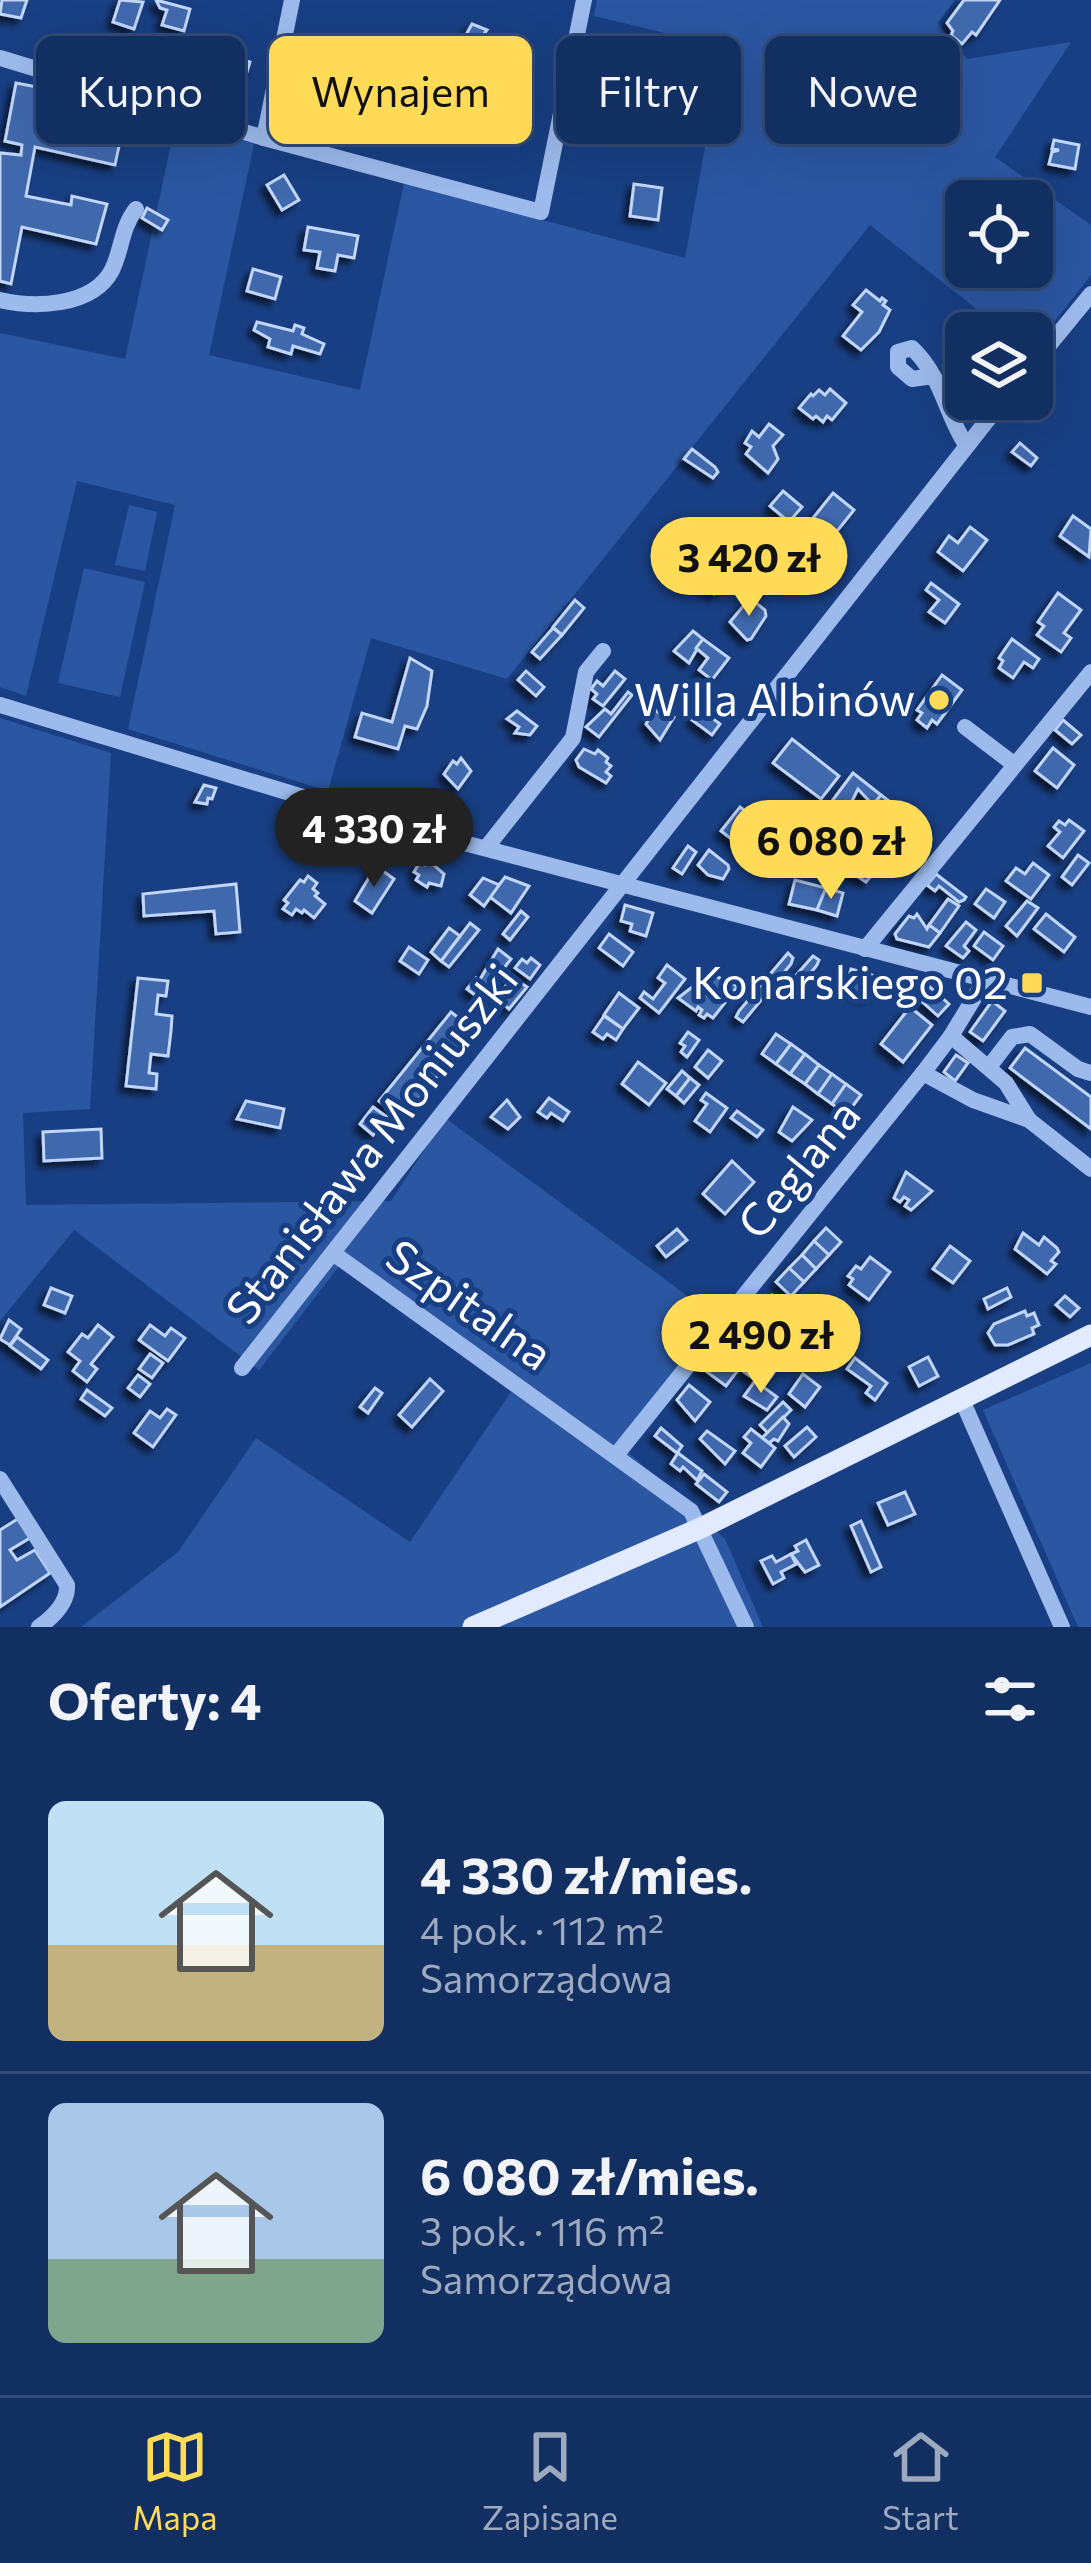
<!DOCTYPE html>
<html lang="pl">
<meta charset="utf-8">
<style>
body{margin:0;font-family:Commissioner,sans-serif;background:#1f3b6b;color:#f1f3f6;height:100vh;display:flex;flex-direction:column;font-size:45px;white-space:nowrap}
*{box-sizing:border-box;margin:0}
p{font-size:39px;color:#9ca9be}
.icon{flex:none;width:66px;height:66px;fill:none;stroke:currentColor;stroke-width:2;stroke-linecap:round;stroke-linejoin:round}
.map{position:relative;height:1627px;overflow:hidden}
.sheet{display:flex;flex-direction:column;background:#122f62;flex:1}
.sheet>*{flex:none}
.guide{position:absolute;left:36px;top:36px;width:1020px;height:108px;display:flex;gap:24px}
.buttons{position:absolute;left:945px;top:180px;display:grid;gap:24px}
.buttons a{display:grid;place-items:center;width:108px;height:108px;border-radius:18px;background:#122f62;box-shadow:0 12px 48px #0002,0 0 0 3px #314a77;font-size:60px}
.price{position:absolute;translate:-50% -102px;padding:0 27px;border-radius:42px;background:#ffdb57;color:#111;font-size:39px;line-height:78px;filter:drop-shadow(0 3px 6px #0008)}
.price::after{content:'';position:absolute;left:50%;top:72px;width:36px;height:27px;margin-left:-18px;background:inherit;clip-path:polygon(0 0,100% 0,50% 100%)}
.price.current{background:#222;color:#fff}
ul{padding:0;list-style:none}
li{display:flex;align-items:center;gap:36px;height:300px;padding:0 48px}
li+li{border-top:3px solid #314a77}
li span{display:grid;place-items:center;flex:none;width:336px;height:240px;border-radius:18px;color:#555}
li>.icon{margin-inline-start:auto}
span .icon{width:144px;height:144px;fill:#fffc;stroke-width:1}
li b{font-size:51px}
h2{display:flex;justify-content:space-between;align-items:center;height:144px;padding:0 48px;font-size:51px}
.tag{padding:0 42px;border-radius:18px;background:#122f62;box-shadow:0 12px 48px #0002,0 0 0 3px #314a77;font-size:42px;line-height:108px}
.tag.current{background:#ffdb57;color:#111}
.tab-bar{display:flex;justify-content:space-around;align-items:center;height:168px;border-top:3px solid #314a77;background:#122f62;font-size:33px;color:#9ca9be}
.tab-bar a{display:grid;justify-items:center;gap:6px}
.tab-bar .current{color:#ffdb57}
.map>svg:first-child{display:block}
</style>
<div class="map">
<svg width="1091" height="1627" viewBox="0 0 1091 1627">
<defs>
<filter id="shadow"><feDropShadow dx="-5.5" dy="5.5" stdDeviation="3" flood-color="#0009"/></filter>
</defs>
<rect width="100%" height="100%" fill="#183f83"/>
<!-- green -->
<g fill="#2b57a2" fill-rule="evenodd">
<path d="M597,0H955L938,23L967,59L1071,42L995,157L1091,225V275L1032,350V333H1007L870,225L507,679L371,638L328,791L128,729L175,505L77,481L26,696L0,687V333L125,359L176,121L254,144L209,355L360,390L404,183L685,258L723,47L594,16ZM966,201H1032V267H966Z"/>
<path d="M129,505L157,512L145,571L115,565Z"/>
<path d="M84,568L145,582L120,697L58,683Z"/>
<path d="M0,718L111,753L90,1109L23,1113L26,1205L391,1201L445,1118L719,1319L619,1444L725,1539L763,1627H81L178,1552L256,1438L410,1542L511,1392L340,1265L259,1370L74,1230L0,1321Z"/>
<path d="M1091,1363V1627H1078L983,1410Z"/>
</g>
<!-- building -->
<g fill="#4069ad" stroke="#c1d6f9" stroke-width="3" filter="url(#shadow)">
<path d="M2,0H27L21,18L0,14Z"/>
<path d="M120,0L143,2L134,29L113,22Z"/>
<path d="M156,0L190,9L184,31L162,25L167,10L160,8Z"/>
<path d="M964,0H1000L976,35L972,32L962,44L951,35L953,31L947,23Z"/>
<path d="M472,24L487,30L484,34L511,49L504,63L472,46L465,64L454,58L456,53L449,49L452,42L460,46Z"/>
<path d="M656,44L673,48L665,80L649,76Z"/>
<path d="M220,53L250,62L241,92L211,83Z"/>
<path d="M16,83L42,88L41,95L126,113L115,165L35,147L26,196L71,205L72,196L107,204L96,244L22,227L11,284L0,281V153L21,155L22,145L5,141Z"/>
<path d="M1054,140L1079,145L1075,169L1049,164L1052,152L1059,150L1052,149Z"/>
<path d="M284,175L299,200L282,210L267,185Z"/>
<path d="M634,184L662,188L658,220L630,216Z"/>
<path d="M147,208L168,220L162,230L142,218Z"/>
<path d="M308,227L358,236L354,258L338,255L335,271L317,268L320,252L304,250Z"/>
<path d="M253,269L281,277L275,299L247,291Z"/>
<path d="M866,290L880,301L882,298L886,301L883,305L890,310L879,332L861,350L843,336L862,312L853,305Z"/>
<path d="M257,322L293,331L295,325L304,328L302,334L324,344L320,354L293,346L291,354L268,347L270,339L254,330Z"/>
<path d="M830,389L846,403L832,420L827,416L823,422L816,416L813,419L799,408L811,394L813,396L819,390L825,395Z"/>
<path d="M769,424L783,435L773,446L778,459L768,473L746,454L751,447L745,443L752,431L759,437Z"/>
<path d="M1020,443L1037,458L1031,466L1012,452Z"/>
<path d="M692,449L715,467L718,472L713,478L684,459Z"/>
<path d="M783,491L802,507L789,522L770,506Z"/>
<path d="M833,493L854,510L830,540L809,523Z"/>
<path d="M1073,516L1091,529L1089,557L1060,536Z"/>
<path d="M675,526L692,540L685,549L680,545L676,550L671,546L675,541L668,535Z"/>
<path d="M970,527L987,540L963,571L938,552L949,536L958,543Z"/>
<path d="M759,531L768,546L754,565L737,551L751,533L755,536Z"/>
<path d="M805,549L826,566L814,580L791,568Z"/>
<path d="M709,563L727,576L714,594L696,581Z"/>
<path d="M931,583L959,604L945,623L929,612L939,600L926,590Z"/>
<path d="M1058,593L1081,610L1064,633L1071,638L1061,652L1037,635L1044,626L1038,622Z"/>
<path d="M750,598L765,610L766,616L751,639L747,640L730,622Z"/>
<path d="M575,600L584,608L562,635L553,627Z"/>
<path d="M553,628L562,635L540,659L532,652Z"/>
<path d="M693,631L703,639L689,663L674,651Z"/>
<path d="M703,639L729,658L712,680L699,670L708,658L696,648Z"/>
<path d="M1012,639L1039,659L1033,668L1024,662L1013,678L999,668L1003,661L999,658Z"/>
<path d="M410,658L432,671L427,706L417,729L405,726L398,749L355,737L362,713L392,722Z"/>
<path d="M526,671L544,687L536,696L518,680Z"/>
<path d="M615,671L625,679L603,706L593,699L597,694L591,689L597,681L603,686Z"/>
<path d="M942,675L962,690L937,724L932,720L927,728L917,720L922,713L917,710Z"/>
<path d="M628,692L632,695L599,737L586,727L605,709L611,714Z"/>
<path d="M654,709L665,718L669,713L674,717L660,740L646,724Z"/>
<path d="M701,709L720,724L712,735L692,720Z"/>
<path d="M517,711L537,726L530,735L515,733L519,727L507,719Z"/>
<path d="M1063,720L1081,735L1072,744L1055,730Z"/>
<path d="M792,739L839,776L821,799L773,763Z"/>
<path d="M1053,748L1074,765L1057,788L1035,771Z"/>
<path d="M584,749L595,754L598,750L608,758L606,762L611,766L606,772L611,776L606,783L579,767L576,760Z"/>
<path d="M461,758L471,771L458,789L444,774L453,761L457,764Z"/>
<path d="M853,773L881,795L873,805L858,789L850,805L846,802L841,809L832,801Z"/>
<path d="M204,785L216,788L212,799L208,798L207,804L195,802Z"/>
<path d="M881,795L897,807L889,817L873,805Z"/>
<path d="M740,807L787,844L768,867L721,831Z"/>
<path d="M867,811L883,823L879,828L883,834L878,841L871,838L867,843L851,831L857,824L855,819Z"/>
<path d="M1069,820L1084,831L1063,858L1048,846L1060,832L1054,827L1059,821L1065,825Z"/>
<path d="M818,834L840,851L833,861L811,843Z"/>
<path d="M688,846L696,852L682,874L673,868Z"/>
<path d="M709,850L728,865L729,869L723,879L708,875L698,865Z"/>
<path d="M1078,855L1089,863L1072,885L1062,877Z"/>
<path d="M847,856L872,875L866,882L840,865Z"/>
<path d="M428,860L444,874L441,886L429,883L427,887L416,880L419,875L414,872L420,862L425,865Z"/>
<path d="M1033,863L1049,875L1031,899L1006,881L1016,868L1025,874Z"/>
<path d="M376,866L394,879L372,913L355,901Z"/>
<path d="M936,874L966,897L964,900L959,902L939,886L935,891L927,885Z"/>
<path d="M308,876L317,883L313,889L318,893L315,896L325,904L314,918L304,910L302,913L296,909L292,915L283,909L288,903L284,900L300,880L304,882Z"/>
<path d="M505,877L529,886L511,913L490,897Z"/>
<path d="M483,878L499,885L484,906L470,895Z"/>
<path d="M795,880L826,888L817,910L789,904Z"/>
<path d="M236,884L240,932L216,934L214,911L144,916L143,894Z"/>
<path d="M826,888L843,893L837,916L817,910Z"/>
<path d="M986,889L1005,902L994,918L975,904Z"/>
<path d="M948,899L959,906L940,933L929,925Z"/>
<path d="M1027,901L1038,908L1017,936L1006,926Z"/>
<path d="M625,905L653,913L646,936L630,931L632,924L621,921Z"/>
<path d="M521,911L528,917L510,940L503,934Z"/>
<path d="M917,914L927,929L929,925L940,933L929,947L897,939L895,934L909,916L914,918Z"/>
<path d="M1046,914L1075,937L1064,952L1034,929Z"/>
<path d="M966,922L976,930L964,946L969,951L963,958L946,946Z"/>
<path d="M470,923L479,930L449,967L441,961Z"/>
<path d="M449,928L460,936L441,961L431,952Z"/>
<path d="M984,932L1003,946L993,960L974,946Z"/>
<path d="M609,934L633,952L623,966L599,948Z"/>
<path d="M409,947L428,960L419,974L400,961Z"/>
<path d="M498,949L511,959L480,999L467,989L476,978L479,981Z"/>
<path d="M788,953L793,958L791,964L743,1022L736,1017L739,1011Z"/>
<path d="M813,956L819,960L817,965L798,989L790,982Z"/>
<path d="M531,958L540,965L530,979L515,968L522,959L527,963Z"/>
<path d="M667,965L685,979L659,1013L640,998L644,992L653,999L665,983L658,978Z"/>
<path d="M851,969L875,976L872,983L878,985L875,993L870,991L868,997L845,990Z"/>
<path d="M715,976L738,986L713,1018L707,1014L704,1018L699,1015L702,1010L698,1007L696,1011L678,998L695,985L707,995L712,989L707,986Z"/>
<path d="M512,977L527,987L509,1009L497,998Z"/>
<path d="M138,978L168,981L166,996L158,995L156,1014L172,1016L171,1031L168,1056L151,1054L149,1073L157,1074L156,1089L126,1086Z"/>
<path d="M930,987L949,1004L938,1016L919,999Z"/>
<path d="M619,993L639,1008L623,1029L604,1015Z"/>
<path d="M992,1001L1005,1011L983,1041L970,1032Z"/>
<path d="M910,1007L932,1025L903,1062L881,1044Z"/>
<path d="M451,1012L474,1030L402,1120L379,1101Z"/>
<path d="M604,1016L623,1029L616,1040L607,1034L603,1039L593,1032Z"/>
<path d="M688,1032L699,1040L687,1057L681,1052L685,1046L680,1043Z"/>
<path d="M776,1034L791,1044L776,1064L762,1054Z"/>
<path d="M791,1044L805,1054L790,1074L776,1064Z"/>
<path d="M1025,1048L1091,1097V1129L1010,1068Z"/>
<path d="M708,1050L722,1061L708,1078L695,1067Z"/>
<path d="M805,1054L819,1065L805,1084L790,1074Z"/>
<path d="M956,1055L968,1063L955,1081L944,1072Z"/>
<path d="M638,1062L666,1083L649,1105L622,1084Z"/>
<path d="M819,1065L832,1074L818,1094L805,1084Z"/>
<path d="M682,1071L690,1078L676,1096L667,1089Z"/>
<path d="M832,1074L846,1084L832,1104L818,1094Z"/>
<path d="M690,1078L699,1085L684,1103L676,1096Z"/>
<path d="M846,1084L861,1095L846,1115L832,1104Z"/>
<path d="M706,1093L727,1108L710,1132L695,1121L707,1104L701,1100Z"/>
<path d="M549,1098L569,1112L563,1121L551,1113L547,1118L538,1112Z"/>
<path d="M507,1100L520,1117L508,1129L491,1117Z"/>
<path d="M246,1101L284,1109L280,1128L237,1119Z"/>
<path d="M373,1107L387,1117L373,1135L360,1124Z"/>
<path d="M793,1107L812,1120L792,1141L779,1132Z"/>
<path d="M737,1111L763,1130L757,1137L731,1118Z"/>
<path d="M101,1129L102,1158L44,1161L43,1132Z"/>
<path d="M732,1161L754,1182L725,1214L703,1194Z"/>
<path d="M906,1172L932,1191L911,1210L905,1206L909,1200L904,1197L900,1202L894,1198Z"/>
<path d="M826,1228L841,1242L829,1255L814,1241Z"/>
<path d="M677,1229L687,1240L666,1257L657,1246Z"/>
<path d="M1023,1233L1039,1245L1044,1237L1057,1248L1059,1252L1051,1261L1056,1264L1047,1274L1015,1249Z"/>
<path d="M814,1241L829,1255L816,1269L802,1255Z"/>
<path d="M950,1246L970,1261L953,1283L933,1269Z"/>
<path d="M802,1255L816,1269L804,1282L789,1268Z"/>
<path d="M870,1257L890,1272L869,1300L849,1285L853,1279L848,1276L856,1266L861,1269Z"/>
<path d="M789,1268L804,1282L791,1296L776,1282Z"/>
<path d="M51,1288L72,1296L65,1313L44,1305Z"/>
<path d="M1007,1288L1011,1297L988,1309L984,1299Z"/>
<path d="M772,1295L802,1319L789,1335L775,1325L781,1318L764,1305Z"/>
<path d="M1065,1296L1079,1308L1070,1317L1056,1305Z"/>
<path d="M1025,1311L1027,1316L1034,1313L1039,1325L1032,1328L1034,1334L1008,1345H995L988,1333L994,1324Z"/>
<path d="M9,1320L21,1329L10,1345L0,1339Z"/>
<path d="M98,1325L113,1337L91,1364L97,1369L87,1382L73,1371L80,1361L68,1352L82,1334L88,1338Z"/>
<path d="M150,1325L165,1336L171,1328L185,1338L168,1361L139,1340Z"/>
<path d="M819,1331L844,1350L838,1359L823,1353L826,1349L813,1339Z"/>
<path d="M17,1337L48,1360L41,1369L10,1346Z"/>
<path d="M759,1351L779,1366L764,1386L744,1372Z"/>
<path d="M150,1354L163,1363L152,1378L139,1369Z"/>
<path d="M717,1354L738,1370L726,1386L699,1366L706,1357L712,1361Z"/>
<path d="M928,1357L938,1376L919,1386L909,1367Z"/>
<path d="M855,1358L887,1383L875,1400L866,1393L871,1386L847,1369Z"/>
<path d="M803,1374L820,1387L805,1407L789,1394Z"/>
<path d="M138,1375L150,1384L140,1397L128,1388Z"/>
<path d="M430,1379L443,1391L412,1427L399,1415Z"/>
<path d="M755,1381L777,1397L767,1410L744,1396Z"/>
<path d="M689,1385L710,1402L695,1421L677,1400Z"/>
<path d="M375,1388L382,1393L368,1413L360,1407Z"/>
<path d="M87,1390L112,1408L105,1416L81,1399Z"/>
<path d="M783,1402L791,1410L768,1433L760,1425Z"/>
<path d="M167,1409L176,1415L153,1447L134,1433L150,1411L160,1418Z"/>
<path d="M783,1417L789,1424L778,1441L774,1439L769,1443L762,1438Z"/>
<path d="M807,1427L816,1437L794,1457L785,1446Z"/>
<path d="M661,1428L682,1446L677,1453L655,1436Z"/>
<path d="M751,1429L775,1448L761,1467L743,1453L751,1443L744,1437Z"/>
<path d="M707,1431L735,1451L725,1464L700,1439Z"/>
<path d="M678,1453L702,1471L697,1480L683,1467L680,1471L671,1464Z"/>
<path d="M704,1474L727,1492L719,1502L696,1484Z"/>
<path d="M905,1492L915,1514L888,1525L878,1503Z"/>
<path d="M19,1518L30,1538L10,1550L17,1560L35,1550L50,1573L0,1607V1530Z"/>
<path d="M861,1521L881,1567L871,1572L851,1526Z"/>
<path d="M806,1540L819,1565L805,1572L791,1554L798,1551L795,1546Z"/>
<path d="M791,1554L796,1564L781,1572L784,1578L773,1584L761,1561L772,1556L776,1562Z"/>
</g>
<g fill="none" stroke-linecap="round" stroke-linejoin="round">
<!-- minor -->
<g stroke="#9cbaec" stroke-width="16">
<path d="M0,58L264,138L541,212L584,0"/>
<path d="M264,138L292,0"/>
<path d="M0,300C34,308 93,307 112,270C122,250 121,228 136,209"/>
<path d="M1032,366L1091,294"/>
<path d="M933,376L912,379L898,367V352L912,348C943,378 944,411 966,445"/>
<path d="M0,705L395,825L1091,1007"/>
<path d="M965,727L1015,765"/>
<path d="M486,848L573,738L586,672L603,651"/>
<path d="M865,949L1091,672"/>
<path d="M951,1036L1006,1083L1029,1120"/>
<path d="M989,1067L1012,1037L1030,1034L1078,1069L1091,1073"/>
<path d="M923,1073L973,1100L1029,1120L1091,1169"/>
<path d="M333,1253L691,1511L746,1627"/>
<path d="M242,1368L1004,399"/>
<path d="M962,1400L1062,1627"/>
<path d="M617,1454L923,1073L951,1036L985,980"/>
<path d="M0,1479L67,1585C68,1602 53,1617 39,1627"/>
</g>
<!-- major -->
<path stroke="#e1eaff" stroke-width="21" d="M473,1627L703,1527L1091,1335"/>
</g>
<!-- markers -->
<g fill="#ffdb57" stroke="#183f83" stroke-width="4.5">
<circle cx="939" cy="700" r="12"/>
<rect x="1020" y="971" width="24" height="24" rx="6"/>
</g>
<g text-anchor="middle" stroke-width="10" stroke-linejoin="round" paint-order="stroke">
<!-- poi labels -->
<g font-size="45" fill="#fff" stroke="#183f83" text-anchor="end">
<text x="915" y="716">Willa Albinów</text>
<text x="1008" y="999">Konarskiego 02</text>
</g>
<!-- street labels -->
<g font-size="45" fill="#fff" stroke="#183f83">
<text transform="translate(372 1144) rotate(-52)" y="16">Stanisława Moniuszki</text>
<text transform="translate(799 1169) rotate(-51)" y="16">Ceglana</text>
<text transform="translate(469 1305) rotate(35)" y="16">Szpitalna</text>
</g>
</g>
</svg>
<div class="buttons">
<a><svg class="icon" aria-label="locate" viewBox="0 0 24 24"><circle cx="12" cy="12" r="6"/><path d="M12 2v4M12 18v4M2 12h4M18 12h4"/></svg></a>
<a><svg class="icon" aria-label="layers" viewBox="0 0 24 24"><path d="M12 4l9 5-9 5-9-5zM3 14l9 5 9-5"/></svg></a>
</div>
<b class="price" style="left:749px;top:619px">3 420 zł</b>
<b class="price current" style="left:374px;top:890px">4 330 zł</b>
<b class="price" style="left:831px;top:902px">6 080 zł</b>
<b class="price" style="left:761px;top:1396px">2 490 zł</b>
<div class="guide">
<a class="tag">Kupno</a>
<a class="tag current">Wynajem</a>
<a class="tag">Filtry</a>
<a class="tag">Nowe</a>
</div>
</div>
<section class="sheet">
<h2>Oferty: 4<svg class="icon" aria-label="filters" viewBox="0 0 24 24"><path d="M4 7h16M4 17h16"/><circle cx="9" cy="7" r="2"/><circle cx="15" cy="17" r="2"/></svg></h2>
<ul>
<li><span style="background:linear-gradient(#bfe0f5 60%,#c2b280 0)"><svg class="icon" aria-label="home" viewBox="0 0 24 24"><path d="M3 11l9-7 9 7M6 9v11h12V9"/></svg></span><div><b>4 330 zł/mies.</b><p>4 pok. · 112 m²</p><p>Samorządowa</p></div></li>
<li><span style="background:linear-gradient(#a9c7e8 65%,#7fa58c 0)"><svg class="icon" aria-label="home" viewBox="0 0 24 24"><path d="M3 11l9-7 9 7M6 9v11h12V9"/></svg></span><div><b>6 080 zł/mies.</b><p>3 pok. · 116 m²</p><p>Samorządowa</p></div></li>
</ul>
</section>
<nav class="tab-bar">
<a class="current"><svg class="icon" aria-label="map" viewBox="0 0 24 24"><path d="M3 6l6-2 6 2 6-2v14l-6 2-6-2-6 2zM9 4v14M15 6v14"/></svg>Mapa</a>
<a><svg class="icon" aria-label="saved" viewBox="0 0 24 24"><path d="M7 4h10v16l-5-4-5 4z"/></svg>Zapisane</a>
<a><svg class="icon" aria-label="home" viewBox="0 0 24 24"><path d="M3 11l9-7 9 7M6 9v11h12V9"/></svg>Start</a>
</nav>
